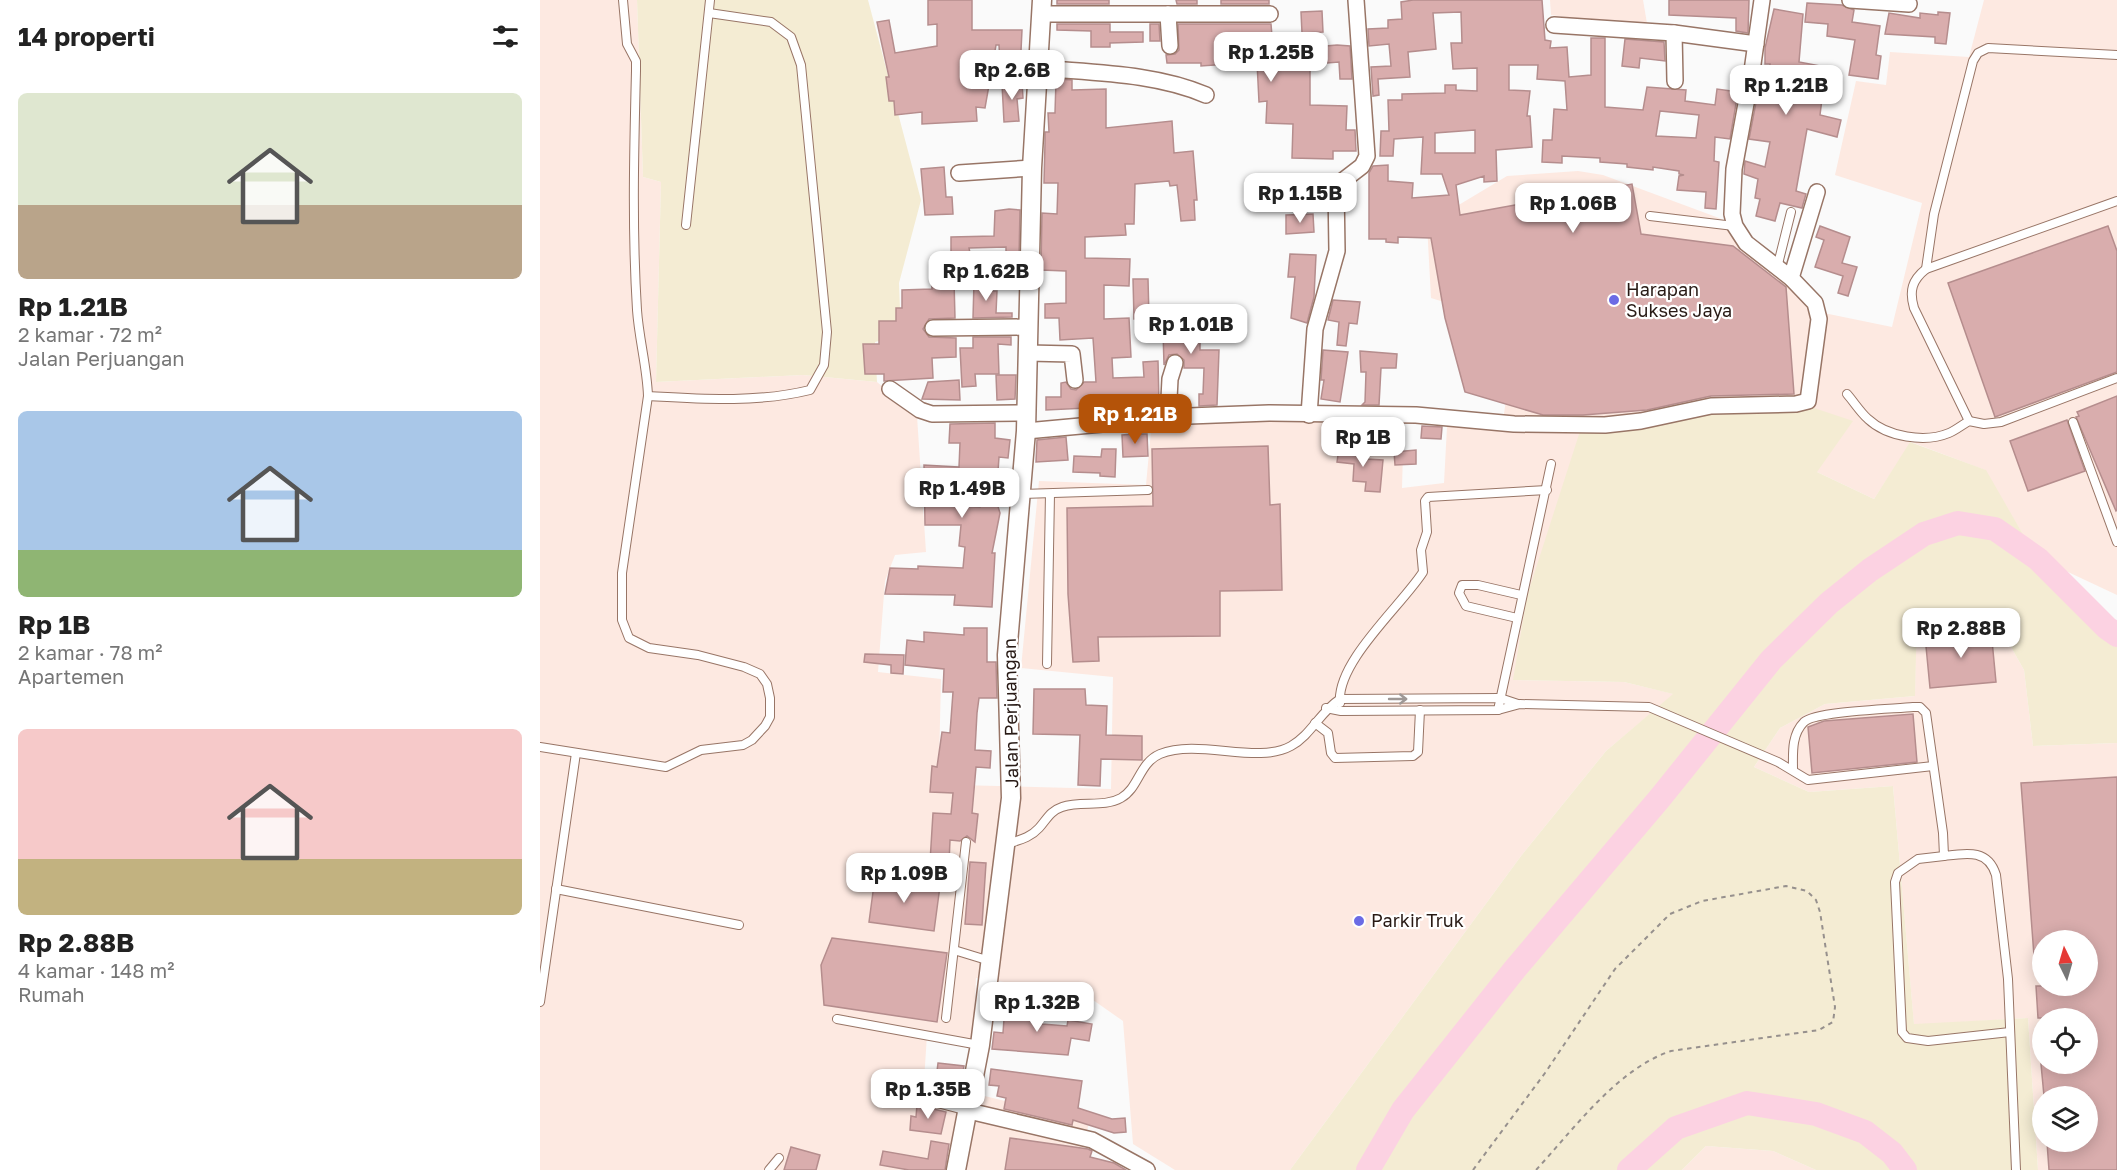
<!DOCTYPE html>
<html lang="id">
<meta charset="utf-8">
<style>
body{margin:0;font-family:"Golos Text",sans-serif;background:#f6f6f6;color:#222;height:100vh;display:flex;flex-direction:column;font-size:22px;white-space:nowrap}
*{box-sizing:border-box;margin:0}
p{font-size:20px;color:#767676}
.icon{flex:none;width:33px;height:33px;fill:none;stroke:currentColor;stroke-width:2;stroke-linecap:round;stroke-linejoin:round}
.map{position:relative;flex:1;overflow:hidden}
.sheet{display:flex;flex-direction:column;background:#fff;width:540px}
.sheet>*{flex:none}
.needle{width:39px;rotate:355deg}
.fabs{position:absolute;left:1492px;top:930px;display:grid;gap:12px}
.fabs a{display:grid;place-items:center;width:66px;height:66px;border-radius:50%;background:#fff;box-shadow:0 3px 15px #0003;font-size:30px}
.price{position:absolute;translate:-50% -51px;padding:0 14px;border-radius:12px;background:#fff;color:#222;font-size:20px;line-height:39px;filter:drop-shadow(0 2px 3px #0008)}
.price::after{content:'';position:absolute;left:50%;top:36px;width:18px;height:14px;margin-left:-9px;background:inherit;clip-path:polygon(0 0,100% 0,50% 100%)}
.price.on{background:#b45309;color:#fff}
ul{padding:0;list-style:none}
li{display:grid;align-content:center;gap:12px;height:318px;padding:0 18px}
li span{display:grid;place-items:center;height:186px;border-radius:9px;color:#555}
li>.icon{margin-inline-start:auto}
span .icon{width:108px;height:108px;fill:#fffc;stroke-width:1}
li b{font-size:26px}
h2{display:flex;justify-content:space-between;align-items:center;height:72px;padding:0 18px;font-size:26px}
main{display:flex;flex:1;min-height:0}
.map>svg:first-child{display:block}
</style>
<main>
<section class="sheet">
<h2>14 properti<svg class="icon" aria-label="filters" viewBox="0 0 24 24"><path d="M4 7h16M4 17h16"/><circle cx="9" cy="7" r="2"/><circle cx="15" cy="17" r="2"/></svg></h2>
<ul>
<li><span style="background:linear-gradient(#dfe7d0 60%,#b9a48a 0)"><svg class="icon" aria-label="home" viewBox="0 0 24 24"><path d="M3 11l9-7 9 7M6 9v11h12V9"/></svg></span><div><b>Rp 1.21B</b><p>2 kamar · 72 m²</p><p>Jalan Perjuangan</p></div></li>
<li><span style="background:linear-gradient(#a9c7e8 75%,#8fb573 0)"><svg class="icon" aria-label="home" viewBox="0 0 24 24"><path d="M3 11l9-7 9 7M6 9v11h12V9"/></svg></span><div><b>Rp 1B</b><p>2 kamar · 78 m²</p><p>Apartemen</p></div></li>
<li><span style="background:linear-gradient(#f6c9c9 70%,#c2b280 0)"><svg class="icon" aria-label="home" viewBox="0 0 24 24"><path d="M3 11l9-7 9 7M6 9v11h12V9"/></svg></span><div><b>Rp 2.88B</b><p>4 kamar · 148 m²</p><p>Rumah</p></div></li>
</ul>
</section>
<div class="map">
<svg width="1577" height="1170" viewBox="0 0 1577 1170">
<rect width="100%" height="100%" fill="#fafafa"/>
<!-- built -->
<g fill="#fde9e1" fill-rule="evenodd">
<path d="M0,0H97L103,177L121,182L116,382L263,375L337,382L377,416L386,552L355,555L345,581L338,672L401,679L399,764L418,785L571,789L573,677L481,668L499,481L606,485L612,420L864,416L862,488L904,483L907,427L962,428L970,371L952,317L891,298L887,224L967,176L1038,171L1063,175L1179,218L1209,234L1248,271L1279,312L1352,327L1382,203L1295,175L1316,81L1346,85L1350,52L1429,57L1444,0H1577V595L1496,557L1445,470L1371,442L1334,499L1277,472L973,680L1084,682L1134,694L1066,751L981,856L750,1170H635L593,1144L583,1021L543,993L436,978L433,1041L387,1035L384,1081L549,1122L539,1170H0Z"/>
<path d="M1010,0H1103L1108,29L1011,15Z"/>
<path d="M1450,610L1484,670L1493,746L1577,743V1170H1498L1488,1018L1374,1025L1353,786L1269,792L1214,767L1240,728L1285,704L1375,696L1376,617ZM1503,940H1548V986H1503ZM1503,1018H1548V1064H1503ZM1503,1096H1548V1142H1503Z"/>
<path d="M1166,1146L1233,1151L1276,1170H1142Z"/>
</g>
<!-- green -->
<g fill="#f4ecd3" fill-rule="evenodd">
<path d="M97,0H328L381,200L359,283L361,335L335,342L337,382L263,375L116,382L121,182L103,177Z"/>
<path d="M1244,398L1313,421L1277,472L1334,499L1370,442L1446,470L1496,557L1567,628L1577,635V743L1493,746L1484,670L1450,610L1377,617L1375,696L1285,704L1240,728L1214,767L1269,792L1353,786L1374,1024L1488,1018L1498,1170H1276L1233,1151L1166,1146L1142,1170H1092L1113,1149L1089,1170H750L981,856L1066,751L1133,694L1084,682L973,680L987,596L1041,428ZM1121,797L1004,936L1016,920Z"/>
</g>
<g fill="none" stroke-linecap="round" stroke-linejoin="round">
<!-- river -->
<g stroke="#fcd2e2" stroke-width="24">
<path d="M828,1170L863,1110L975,969L1120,798L1231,660L1289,603L1330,570L1384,534L1418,523L1455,529L1498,559L1567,628L1577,635"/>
<path d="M1089,1170L1136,1128L1207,1103L1276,1114L1325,1132L1352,1153L1365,1170"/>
</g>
</g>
<!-- building -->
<g fill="#d9adad" stroke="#b58d8d" stroke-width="1.5" fill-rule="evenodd">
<path d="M388,0H432V30H482L481,51H487V62L460,63L459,45H456L445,108L436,107L437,121L382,124V112L355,115L354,101H349L346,77H349L337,22L349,20L355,53L397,46V24L388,25Z"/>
<rect x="517" y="0" width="52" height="4"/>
<path d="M636,0H657V4H637Z"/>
<rect x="681" y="0" width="48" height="4"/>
<path d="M873,0H1002L1005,40L1011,41L1010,48L1027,47L1029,77L1051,75V38H1065V107L1103,110L1107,87L1146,90L1145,101L1175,105L1177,89L1198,92L1190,139L1175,137L1174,161L1179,162L1176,209L1165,208L1166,192L1137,190L1139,176L1144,175L1139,174V171L1113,167V170L1087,167V164L1060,162V158L1022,156V163L1002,162L1003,140H1012L1014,109L1027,110L1025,81L997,79L998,65H969V90L990,91L987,116H990L992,147L956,150L957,181L944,182V176L916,185L920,215L1092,184L1101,234L1193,246L1246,287L1254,394L1171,396L1107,410L1043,415H1003L925,392L905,318L891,238L858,237V243L846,242V239H829V173L833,166L848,165V181L873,183L872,198L909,195L902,174H881L883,137L854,139L853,156H840L841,131H849L848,100H862V94L905,93V85H916V90L937,91V68L913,69L911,43H922L921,12L893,13L896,49L868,52L870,77L838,79L839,95L833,96L831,67L851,66L849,44L829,46L828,29L848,28V20L862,19L861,2ZM1120,111L1159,115L1156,138L1116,136ZM935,130V153H895V133Z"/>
<path d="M1129,0H1209L1208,33L1196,31V18L1129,15Z"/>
<path d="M1267,3L1302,5L1314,10L1312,22L1340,26L1336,55L1341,56L1338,79L1309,75L1315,40L1287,36L1288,24L1265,22Z"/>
<path d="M1234,9L1263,14L1259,62L1286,67L1280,115L1301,120L1297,137L1267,129L1256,191L1266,194L1262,208L1240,203L1235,221L1216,216L1220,199L1215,198L1218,179L1204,174L1205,161L1225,167L1230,142L1209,139L1218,92L1228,93L1230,64H1225V48Z"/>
<path d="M782,11L783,32L762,33L761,12Z"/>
<path d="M1398,12L1410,13L1406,44L1395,43V37L1345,34L1349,13L1380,18V13L1398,15Z"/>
<path d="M517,24H570V32H603V42L570,43V47H551V31L517,30Z"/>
<path d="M610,24H619L620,41H610Z"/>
<path d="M638,24H731L732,36L751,35L753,70H770V105L807,106L806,130H815L816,151H793V159L752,158L753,124L726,123L727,101L719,102L717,62L661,66V63H627L626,55L635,54L639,50Z"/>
<path d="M1085,39L1124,42L1125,61L1100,58L1099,68L1082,66Z"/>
<path d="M797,45L810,46L812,79H800L799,62L787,63L786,46Z"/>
<path d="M518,79L532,80V90L566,89V128L632,121L634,153L653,151L657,200H654L655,220L641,221L637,185L630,186L629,181L595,184L594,224H585L586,235L545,237V258L590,259L589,286L564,285V319L589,318L591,357L572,358L573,378L604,377L603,362L618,361L619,404L604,405V409L559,411V414L547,415V408L506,410V397H521V383L526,382L531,389L536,390L544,382H556L553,338L520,340L519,318H505V304L526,303V271L501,270L502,213L517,214L518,183H504L505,143V132H509L508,113H515L516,80Z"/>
<path d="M482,82L483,98L477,99L479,121L464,122L462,84Z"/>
<path d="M404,167L406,197H412L413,214L385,215L381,169Z"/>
<path d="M469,209L480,210L479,256H466V247L429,248L430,253H411V237L454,236L455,211Z"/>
<path d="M773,214L774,232L746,234V215Z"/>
<path d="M1280,226L1310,237L1302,263L1317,267L1308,296L1298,293L1303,276L1275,267L1284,240L1276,237Z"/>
<path d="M1568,226L1577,251V372L1455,417L1408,283Z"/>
<path d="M750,254L776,255L774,297L767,323L751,318L755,277H748Z"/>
<path d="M413,263L409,273L414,281L415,318L389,319L383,329L389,337L416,338V357L392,358L393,378L344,381V374H325L323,344H339V321H356V308H362V290L392,289L391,264Z"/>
<path d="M593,279H608L609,318L594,319Z"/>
<path d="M452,281V291H457L456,313H472V317L433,318L434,282Z"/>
<path d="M793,300L820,302L817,324L809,323L806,346L797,345L799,322L788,320Z"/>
<path d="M638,314L639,331H660V350H679L677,405L659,406V394H663L664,368H644V360L637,354L629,355L624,365L623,331H618L617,315Z"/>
<path d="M433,337H471V345L458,344L459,374H435L436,386L422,387L420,348H433Z"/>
<path d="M783,350L808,352L800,402L781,399L784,380H781Z"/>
<path d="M820,351L857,354L856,368H841L839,405H822L825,402L826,372H821Z"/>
<path d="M456,375H476L475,399L457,400Z"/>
<path d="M419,380L420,400L382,399L388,382Z"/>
<path d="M1577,396V510L1576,511L1536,417L1539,416L1537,412Z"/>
<path d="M1527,420L1545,471L1488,491L1470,441Z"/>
<path d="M455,423V438L470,440L468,458L459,457L456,500L460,513L452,553H455L452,607L414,605L415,595L345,594L350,568L378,569V566L423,568L425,547L419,546L421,525H385L384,465L419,467L420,443H409L410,424ZM401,483L440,486V507L401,505Z"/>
<path d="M882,426L902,427L901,439L881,438Z"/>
<path d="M595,434H607L608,456L583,457L582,435Z"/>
<path d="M526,437L528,460L496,462L497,440Z"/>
<path d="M728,446L730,505L740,504L742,590L680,591V636L558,637L559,661L533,662L528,594L527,508L613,506L612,449Z"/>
<path d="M799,448L827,452L826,459L843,460L840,492L825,491L826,482L813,481L814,464L797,462Z"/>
<path d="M562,449H576L575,477L560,476V473L533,472L534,456L561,457Z"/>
<path d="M876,450V464L855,465L854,452Z"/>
<path d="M424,628H447V662H456L457,698H439L437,713L435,750L451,751L450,768L436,767L432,813L438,814L435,842L427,836L420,841L410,840L409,863L390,862L393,813L411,814L413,793L390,792L392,766L397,767L402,732L410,733L413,692H403L404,669L365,665L367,640L384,642V632L424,635Z"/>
<path d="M1451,630L1456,682L1390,688L1385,636Z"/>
<path d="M325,654L364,655L363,674L351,673V665L324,662Z"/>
<path d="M494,689H545L546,705L567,706L566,735L602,736V760L561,759L560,786L538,785L540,735L493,734Z"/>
<path d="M1373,714L1377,762L1272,773L1268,727L1284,721Z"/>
<path d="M1577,777V1170H1509L1507,1142H1548V1096H1504L1501,1064H1548V1018H1498L1496,986H1548V940H1503V969H1495L1481,783Z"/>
<path d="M430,862L446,863L442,925L425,924Z"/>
<path d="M335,877L400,886L394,931L329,922Z"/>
<path d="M292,938L407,953L397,1022L284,1005L281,965Z"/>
<path d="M465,1005L485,1007V1012L504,1014L502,1024L527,1026L528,1020L552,1024L549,1041L531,1038L528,1055L452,1049L454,1032L463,1033Z"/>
<path d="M398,1063L424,1066L418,1099L394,1096Z"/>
<path d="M451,1069L542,1081L538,1108L572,1119L585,1118L586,1132L574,1133L533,1120L532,1125L464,1109L466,1098L457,1096L459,1086L449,1085Z"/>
<path d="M377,1105L406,1112L401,1134L370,1130L371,1116L376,1117Z"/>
<path d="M470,1138L548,1149L552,1151L550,1157L574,1163L586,1170H465Z"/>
<path d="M391,1141L409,1144L405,1170H369L340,1165L343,1151L388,1159Z"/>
<path d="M251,1147L280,1155L276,1170H244Z"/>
</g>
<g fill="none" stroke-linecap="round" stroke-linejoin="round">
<defs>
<g id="service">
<path d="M1110,216L1194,226"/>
<path d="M146,225L170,0"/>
<path d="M1237,268L1251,212"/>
<path d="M1386,269L1394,214L1433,61L1438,53L1448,48L1577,55"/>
<path d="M1307,394C1314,402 1320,412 1328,419C1347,437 1385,443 1409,433C1416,430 1422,425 1429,421L1444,424L1461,422L1577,378"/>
<path d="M108,396C162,399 217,403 270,390L284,365L287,332L261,65L251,37L231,22L169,13"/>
<path d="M1429,421L1374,308C1369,291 1372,280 1386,269L1577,201"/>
<path d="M1533,422L1577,542"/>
<path d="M482,494L608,490"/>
<path d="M977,618L926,606L919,593L922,585H938L981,595"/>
<path d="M507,664L510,494"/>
<path d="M800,703C796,662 862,605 883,572L881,550L887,532L885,501L888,497L1007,490"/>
<path d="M786,708L801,711L958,710L980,704L1109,707L1238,762L1268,780L1393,766"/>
<path d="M958,710L1011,464"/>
<path d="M775,723L788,733L791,753L795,758L873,756L878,752L880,710"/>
<path d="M0,747L126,767L161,750L203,745L212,740L225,726L230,717V698L227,684L220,674L204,667L158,655L109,648L89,638L82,620V573L108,396C107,367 99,339 97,310C92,230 94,150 96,71V61L87,44L83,0"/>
<path d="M1253,770C1253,754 1251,735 1264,722C1276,711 1353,709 1373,707H1380L1386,713L1403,833L1404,856C1427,853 1448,849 1456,875L1468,979L1476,1170"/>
<path d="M467,844C479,840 490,838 499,828C507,819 510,811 522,807C541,800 563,808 581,798C599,788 599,763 620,754C659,738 717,765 751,746C771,735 780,712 800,699L960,698L978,704"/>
<path d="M1404,856L1378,859L1358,873L1355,882L1362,1032L1367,1038L1388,1041L1470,1032"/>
<path d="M16,889L199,925"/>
<path d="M414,950L450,961"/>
<path d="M0,1002L36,753"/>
<path d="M406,1018L426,842"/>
<path d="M297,1019L439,1045"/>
<path d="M343,1089L428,1111"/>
<path d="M229,1170L239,1158"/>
</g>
<g id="minor">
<path d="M1310,0L1369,4"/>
<path d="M501,14H730"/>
<path d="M628,14L630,46"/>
<path d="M1014,25L1134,33L1216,44"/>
<path d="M1134,33L1135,81"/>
<path d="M499,68C554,73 615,73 666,95"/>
<path d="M419,173L492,168"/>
<path d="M419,273L489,270"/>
<path d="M1251,278L1277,192"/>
<path d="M393,328L488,327"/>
<path d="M488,353L532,354L535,380"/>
<path d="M350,389L380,410L392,414L486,413"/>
<path d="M769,415L775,329L797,251L796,186L822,166L827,156L816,0"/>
<path d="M628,418L630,379L635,363"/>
<path d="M486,431L649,416L729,413L876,415L974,424L1065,425L1101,421L1171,406L1256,404L1268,401L1279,319L1275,303L1251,278L1206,243L1195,226L1192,214L1194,169L1212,71L1222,0"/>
<path d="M429,1111L552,1140L607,1170"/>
</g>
<path id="tertiary" d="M416,1170L440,1045L471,798L467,655L486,431L492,168L502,0"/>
</defs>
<!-- service casing -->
<use href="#service" stroke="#987566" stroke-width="10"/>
<!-- minor casing -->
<use href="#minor" stroke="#987566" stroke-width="18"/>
<!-- tertiary casing -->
<use href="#tertiary" stroke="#987566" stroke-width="21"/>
<!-- path -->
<path stroke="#96908d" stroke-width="2" stroke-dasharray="4.5 4.5" stroke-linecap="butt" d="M933,1170L1005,1073L1075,969L1130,914L1162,901L1246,886L1267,891L1276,900L1280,912L1295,1007L1293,1022L1279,1030L1131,1051C1077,1069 1034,1129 996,1170"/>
<!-- service -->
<use href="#service" stroke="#fff" stroke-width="8"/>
<!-- minor -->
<use href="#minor" stroke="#fff" stroke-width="15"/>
<!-- tertiary -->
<use href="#tertiary" stroke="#fff" stroke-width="18"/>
</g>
<!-- one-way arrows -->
<defs><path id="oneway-shaft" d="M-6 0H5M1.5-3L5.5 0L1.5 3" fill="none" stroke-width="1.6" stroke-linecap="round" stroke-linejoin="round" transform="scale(1.5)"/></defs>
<use stroke="#9e9896" href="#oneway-shaft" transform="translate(858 699)"/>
<!-- markers -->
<g fill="#6b6be5" stroke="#fff" stroke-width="2">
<circle cx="1074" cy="300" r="6"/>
<circle cx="819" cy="921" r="6"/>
</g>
<g text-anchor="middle" stroke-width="4.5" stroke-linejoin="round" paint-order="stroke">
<!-- poi labels -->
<g font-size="18" fill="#281a15" stroke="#fff" text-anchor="start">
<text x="1086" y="296">Harapan<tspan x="1086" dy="21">Sukses Jaya</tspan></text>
<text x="831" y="927">Parkir Truk</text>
</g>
<!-- street labels -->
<g font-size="18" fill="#281a15" stroke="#fff">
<text transform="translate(471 713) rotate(-91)" y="6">Jalan Perjuangan</text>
</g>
</g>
</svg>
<div class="fabs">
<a><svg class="needle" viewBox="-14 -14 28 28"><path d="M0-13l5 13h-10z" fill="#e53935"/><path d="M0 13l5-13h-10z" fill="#767676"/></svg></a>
<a><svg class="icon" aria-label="locate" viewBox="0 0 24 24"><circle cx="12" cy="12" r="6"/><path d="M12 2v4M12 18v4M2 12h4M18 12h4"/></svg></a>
<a><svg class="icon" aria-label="layers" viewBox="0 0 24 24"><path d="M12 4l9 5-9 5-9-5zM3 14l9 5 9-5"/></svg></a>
</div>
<b class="price" style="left:731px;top:83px">Rp 1.25B</b>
<b class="price" style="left:472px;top:101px">Rp 2.6B</b>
<b class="price" style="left:1246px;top:116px">Rp 1.21B</b>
<b class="price" style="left:760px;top:224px">Rp 1.15B</b>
<b class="price" style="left:1033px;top:234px">Rp 1.06B</b>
<b class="price" style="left:446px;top:302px">Rp 1.62B</b>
<b class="price" style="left:651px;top:355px">Rp 1.01B</b>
<b class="price on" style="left:595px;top:445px">Rp 1.21B</b>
<b class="price" style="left:823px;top:468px">Rp 1B</b>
<b class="price" style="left:422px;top:519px">Rp 1.49B</b>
<b class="price" style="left:1421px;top:659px">Rp 2.88B</b>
<b class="price" style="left:364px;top:904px">Rp 1.09B</b>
<b class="price" style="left:497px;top:1033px">Rp 1.32B</b>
<b class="price" style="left:388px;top:1120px">Rp 1.35B</b>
</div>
</main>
